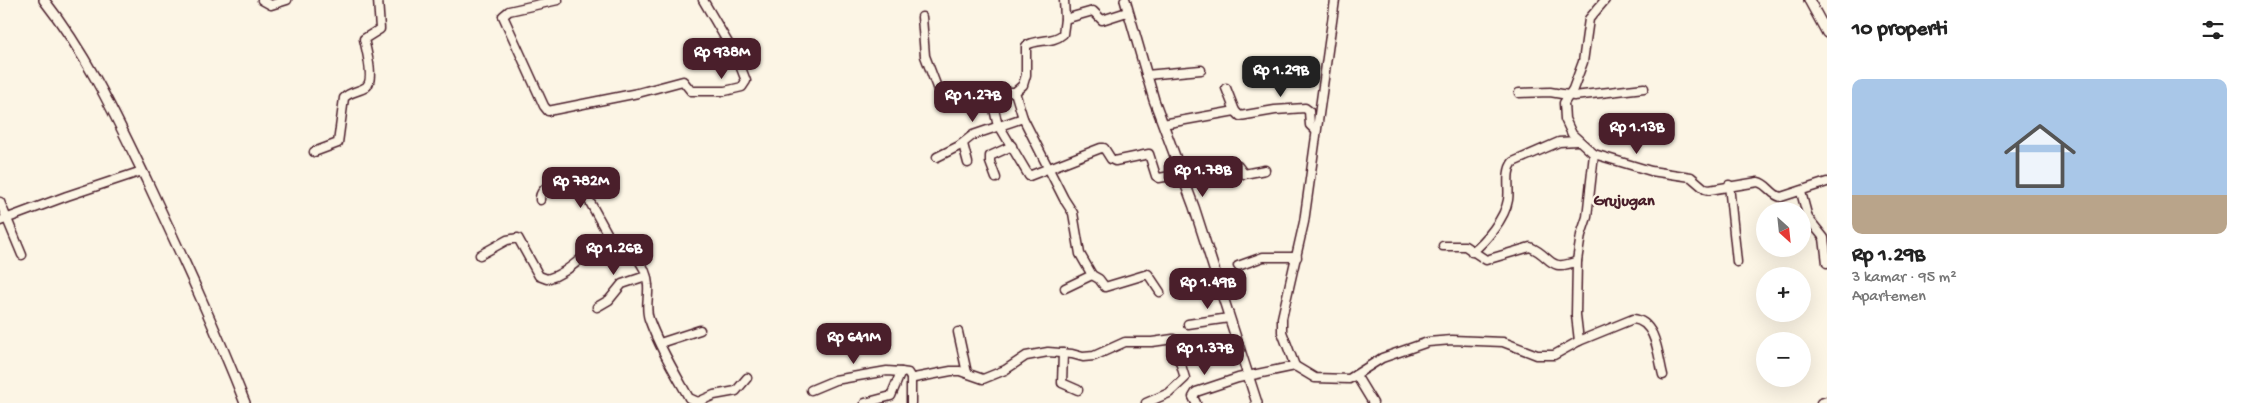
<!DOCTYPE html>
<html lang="id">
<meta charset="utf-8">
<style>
body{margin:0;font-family:"Gochi Hand",sans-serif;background:#f6f6f6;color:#222;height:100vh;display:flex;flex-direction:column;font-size:19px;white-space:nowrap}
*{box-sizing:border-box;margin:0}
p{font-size:16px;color:#767676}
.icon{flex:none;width:28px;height:28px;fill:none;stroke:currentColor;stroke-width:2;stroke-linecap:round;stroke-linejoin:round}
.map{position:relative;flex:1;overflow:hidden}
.side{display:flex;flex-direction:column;background:#fff;width:425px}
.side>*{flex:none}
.needle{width:32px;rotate:153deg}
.controls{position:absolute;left:1756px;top:202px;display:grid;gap:10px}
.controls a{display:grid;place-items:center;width:55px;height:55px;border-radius:50%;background:#fff;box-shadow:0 5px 20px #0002;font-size:25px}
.price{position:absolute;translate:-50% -42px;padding:0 11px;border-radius:10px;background:#4a1f2b;color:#fff;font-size:16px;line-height:32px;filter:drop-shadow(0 1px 2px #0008)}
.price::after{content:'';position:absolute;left:50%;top:30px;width:15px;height:11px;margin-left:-8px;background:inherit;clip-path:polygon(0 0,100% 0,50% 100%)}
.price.active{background:#222;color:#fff}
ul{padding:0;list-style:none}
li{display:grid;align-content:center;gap:10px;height:265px;padding:0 25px}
li span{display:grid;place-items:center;height:155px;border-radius:10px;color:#555}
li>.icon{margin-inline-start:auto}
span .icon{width:90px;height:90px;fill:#fffc;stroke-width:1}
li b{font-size:21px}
h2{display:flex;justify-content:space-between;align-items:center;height:60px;padding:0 25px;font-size:21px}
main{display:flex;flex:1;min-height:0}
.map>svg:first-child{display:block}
</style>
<main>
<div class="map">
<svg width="1827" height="403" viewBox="0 0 1827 403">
<rect width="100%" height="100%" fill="#fcf5e5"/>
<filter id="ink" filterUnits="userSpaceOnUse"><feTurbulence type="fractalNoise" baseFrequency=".02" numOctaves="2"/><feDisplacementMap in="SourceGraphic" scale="10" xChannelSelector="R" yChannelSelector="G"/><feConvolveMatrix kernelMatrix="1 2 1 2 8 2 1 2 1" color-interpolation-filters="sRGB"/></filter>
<g filter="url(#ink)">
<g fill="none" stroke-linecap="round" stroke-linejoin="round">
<defs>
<g id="minor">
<path d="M262,0L271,5L287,0"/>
<path d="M558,0L509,11L503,16L544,106L548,111L638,93L683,81L691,91H725L742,87L746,81L738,60L703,0"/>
<path d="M1605,0L1589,19L1583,62L1573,89L1564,103L1565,119L1572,134L1594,154L1651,171L1691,177L1705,189L1709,190L1758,182C1768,184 1771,195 1781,197L1827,182"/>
<path d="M922,17L925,56L938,90L945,92H1015L1023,85L1026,75V46C1036,38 1052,44 1063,34L1065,19L1064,0"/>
<path d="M1065,19L1093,11L1102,20L1127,12"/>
<path d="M1146,75L1201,70"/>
<path d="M1226,88L1235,111L1240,116L1275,110L1305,108L1309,111L1310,125L1316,131"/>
<path d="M990,91L997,122L1029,176L1101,148H1104L1111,159L1115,161L1149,154L1156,176L1159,178L1233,165L1238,166L1244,174L1265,170"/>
<path d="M1015,92L1023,118L1064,199L1073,213L1080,254L1092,275L1099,279L1105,287L1148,274L1160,292"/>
<path d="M1519,93L1550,92L1574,96L1644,88"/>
<path d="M1163,124L1235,111"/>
<path d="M963,144L968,163"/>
<path d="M314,152L338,143L344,98C350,91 359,92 366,87C375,80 366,49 364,39L380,29L378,0"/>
<path d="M937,157L959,146L973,135L1023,118"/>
<path d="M996,178L990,162V156L1012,146"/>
<path d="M1729,185L1737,262"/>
<path d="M1801,192L1808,218L1824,238L1827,263"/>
<path d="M540,200C539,183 567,178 580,184L607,233L610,245"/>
<path d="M0,202L22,255"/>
<path d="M0,221L67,196L142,171"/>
<path d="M1443,246H1465L1486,260L1530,247C1552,256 1548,273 1577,261"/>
<path d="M1472,252C1486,241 1505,218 1508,200C1510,189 1505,172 1513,162L1559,142L1577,141"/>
<path d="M480,255L507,240L518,238L539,276L547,279C573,272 585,249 606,245C628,242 647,264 648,285C649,297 645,308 649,319C659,347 675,373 689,398L700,403"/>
<path d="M1238,266L1263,257H1297"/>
<path d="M1065,288L1092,275"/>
<path d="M597,307L609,300L622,284L646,276"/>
<path d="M1188,324L1229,318"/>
<path d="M958,332L967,373"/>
<path d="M1579,341L1576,315L1577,261L1581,235L1587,217L1594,154"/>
<path d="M660,343L700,330"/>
<path d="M1063,353L1062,383L1078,390"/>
<path d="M1295,366L1282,332V318L1304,222L1335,0"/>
<path d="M1356,375L1373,403"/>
<path d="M811,390L835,380L887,371L901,372"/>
<path d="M698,402L714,395L736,391L747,378"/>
<path d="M865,403L891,396L901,372L908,373L911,378H914L951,371H960L983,379L1005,370L1026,356L1048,352L1072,354L1083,357L1094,356L1125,342H1152L1173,339L1185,378L1169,393L1146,403"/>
<path d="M911,403V378"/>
<path d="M1196,403L1193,397L1196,392L1238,378L1295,366L1315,378L1349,379L1382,358L1428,342L1452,340L1503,342L1537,355H1554L1579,341L1633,319C1657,321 1658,357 1663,375"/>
<path d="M1821,403L1827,401"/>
</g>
<g id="tertiary">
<path d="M44,0C88,56 116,117 147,181C181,254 215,327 245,403"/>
<path d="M1125,0L1154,100L1194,207L1257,403"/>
<path d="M1809,0L1827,33"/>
</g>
</defs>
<!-- minor casing -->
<use href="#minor" stroke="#4a1f2b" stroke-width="11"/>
<!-- tertiary casing -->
<use href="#tertiary" stroke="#4a1f2b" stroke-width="12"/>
<!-- minor -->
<use href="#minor" stroke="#fcf5e5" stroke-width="8"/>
<!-- tertiary -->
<use href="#tertiary" stroke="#fcf5e5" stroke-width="9"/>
</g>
</g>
<g text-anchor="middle" stroke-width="4.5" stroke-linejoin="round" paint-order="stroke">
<!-- quarter labels -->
<g font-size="16" font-weight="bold" fill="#4a1f2b" stroke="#fcf5e5">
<text x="1624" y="205">Grujugan</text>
</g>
</g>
</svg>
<div class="controls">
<a><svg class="needle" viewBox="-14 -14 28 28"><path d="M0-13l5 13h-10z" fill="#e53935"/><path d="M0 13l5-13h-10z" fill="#767676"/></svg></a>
<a>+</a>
<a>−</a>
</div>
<b class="price" style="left:722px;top:80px">Rp 938M</b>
<b class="price active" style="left:1281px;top:98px">Rp 1.29B</b>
<b class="price" style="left:973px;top:123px">Rp 1.27B</b>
<b class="price" style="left:1637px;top:155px">Rp 1.13B</b>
<b class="price" style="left:1203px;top:198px">Rp 1.78B</b>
<b class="price" style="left:581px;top:209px">Rp 782M</b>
<b class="price" style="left:614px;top:276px">Rp 1.26B</b>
<b class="price" style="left:1208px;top:310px">Rp 1.49B</b>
<b class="price" style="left:854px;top:365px">Rp 641M</b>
<b class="price" style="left:1205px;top:376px">Rp 1.37B</b>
</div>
<section class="side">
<h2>10 properti<svg class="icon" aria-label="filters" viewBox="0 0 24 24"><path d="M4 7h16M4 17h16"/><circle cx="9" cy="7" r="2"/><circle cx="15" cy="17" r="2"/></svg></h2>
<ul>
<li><span style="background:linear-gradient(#a9c7e8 75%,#b9a48a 0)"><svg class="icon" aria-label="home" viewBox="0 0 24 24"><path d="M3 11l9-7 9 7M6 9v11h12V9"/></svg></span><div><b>Rp 1.29B</b><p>3 kamar · 95 m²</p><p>Apartemen</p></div></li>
</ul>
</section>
</main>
